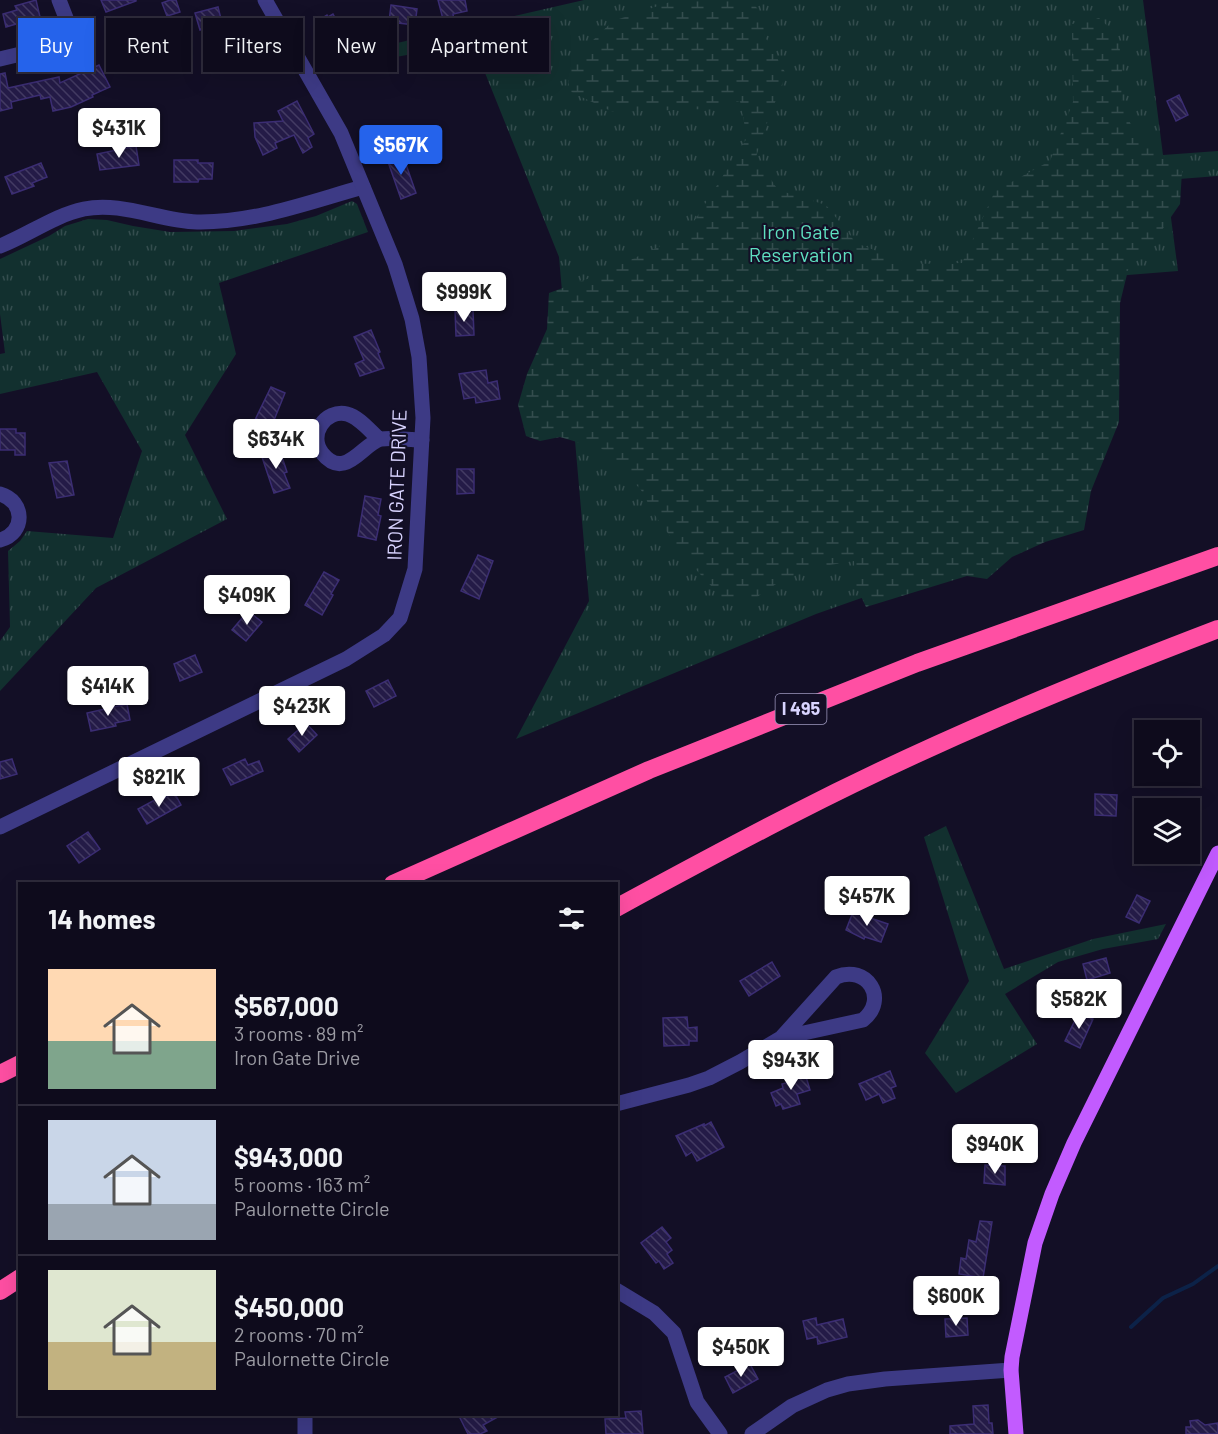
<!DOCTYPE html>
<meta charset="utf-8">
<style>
body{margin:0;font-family:Barlow,sans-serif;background:#171425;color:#f1f3f6;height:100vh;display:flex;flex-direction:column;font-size:22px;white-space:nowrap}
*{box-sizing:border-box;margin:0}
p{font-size:20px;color:#9b9ba3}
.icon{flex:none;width:33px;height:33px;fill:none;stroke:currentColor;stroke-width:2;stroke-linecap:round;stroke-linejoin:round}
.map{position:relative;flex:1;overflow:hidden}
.side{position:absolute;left:18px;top:882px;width:600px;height:534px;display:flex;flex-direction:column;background:#0e0b1c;border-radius:0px;box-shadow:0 6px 24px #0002,0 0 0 2px #2e2b3b}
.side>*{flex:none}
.top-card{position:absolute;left:18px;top:18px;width:600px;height:54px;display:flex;gap:12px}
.tools{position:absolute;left:1134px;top:720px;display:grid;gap:12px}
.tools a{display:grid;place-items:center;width:66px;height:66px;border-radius:0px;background:#0e0b1c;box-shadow:0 6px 24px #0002,0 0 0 2px #2e2b3b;font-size:30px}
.price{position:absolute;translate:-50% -51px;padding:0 14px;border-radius:6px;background:#fff;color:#222;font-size:20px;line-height:39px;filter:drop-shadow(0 2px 3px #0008)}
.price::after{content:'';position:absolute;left:50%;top:36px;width:18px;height:14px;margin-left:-9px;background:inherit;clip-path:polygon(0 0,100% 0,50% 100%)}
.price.on{background:#2563eb;color:#fff}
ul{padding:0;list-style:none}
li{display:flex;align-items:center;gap:18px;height:150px;padding:0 30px}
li+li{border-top:2px solid #2e2b3b}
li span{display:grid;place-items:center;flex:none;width:168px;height:120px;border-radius:0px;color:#555}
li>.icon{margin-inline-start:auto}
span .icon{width:72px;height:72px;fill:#fffc;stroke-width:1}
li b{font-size:26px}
h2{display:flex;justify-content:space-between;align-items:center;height:72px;padding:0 30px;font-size:26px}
.pill{padding:0 21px;border-radius:0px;background:#0e0b1c;box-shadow:0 6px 24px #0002,0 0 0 2px #2e2b3b;font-size:21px;line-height:54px}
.pill.on{background:#2563eb;color:#fff}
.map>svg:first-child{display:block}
</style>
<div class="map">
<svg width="1218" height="1434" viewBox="0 0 1218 1434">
<defs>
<pattern id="grass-tufts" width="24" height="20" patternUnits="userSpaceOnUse" patternTransform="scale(1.5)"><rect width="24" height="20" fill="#12302f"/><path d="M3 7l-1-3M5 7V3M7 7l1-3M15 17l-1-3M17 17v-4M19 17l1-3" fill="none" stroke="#344d4e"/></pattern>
<pattern id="wetland-marsh" width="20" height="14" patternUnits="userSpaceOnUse" patternTransform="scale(1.5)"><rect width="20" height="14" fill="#12302f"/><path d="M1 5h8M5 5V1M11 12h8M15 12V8" fill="none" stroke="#344d4e"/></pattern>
<pattern id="building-back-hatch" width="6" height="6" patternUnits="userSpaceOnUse" patternTransform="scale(1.5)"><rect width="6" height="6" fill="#241b47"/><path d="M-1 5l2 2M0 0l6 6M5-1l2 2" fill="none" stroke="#433b63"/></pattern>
</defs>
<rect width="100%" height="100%" fill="#130f26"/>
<!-- grass -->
<g fill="url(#grass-tufts)">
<path d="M584,0H1143L1163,155L1218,151V176L1166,180L1178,271L1040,282L1066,526L816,614L516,739L589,601L559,257L473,43L324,70L319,61Z"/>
<path d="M352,201L357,204L368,232L219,283L236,354L185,435L227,519L96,588L0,691V641L10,627L8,551L20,541L27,531L113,538L142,451L97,372L0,394V354L5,353L0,314V259L49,236L65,226L88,219L107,220L133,226L170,232L234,231L287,224L316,216Z"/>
<path d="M946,826L1004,969L1093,939L1166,924L1158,939L1103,949L1058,962L1005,994L1037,1044L956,1093L925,1053L969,981L924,837Z"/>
</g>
<!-- wetland -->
<path fill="url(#wetland-marsh)" d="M676,0H751L762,15L765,36L786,74L767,123L756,157L778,190L826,205L856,243L910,264L962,263L995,191L1050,161L1073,102L1072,24L1099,18L1118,36L1122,66L1121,103L1133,129L1182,171L1180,204L1155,240L1131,258L1120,303L1119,422L1091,491L1084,530L1045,542L1012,557L987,579L967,576L866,607L856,586L854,561L818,567L782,580L757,597L725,601L688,561L654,514L641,490L604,450L560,437L540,441L526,436L518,405L527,374L547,329L549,293L598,275L686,234L747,138L740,101L705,109L613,112L569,91L568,71L590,43L613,21Z"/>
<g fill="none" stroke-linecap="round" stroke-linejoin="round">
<!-- stream -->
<path stroke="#0c2248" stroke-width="4" d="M1131,1327L1163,1298L1193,1284L1218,1266"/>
</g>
<!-- building -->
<g fill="url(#building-back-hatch)" stroke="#3b2d73" stroke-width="1.5">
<path d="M36,0L40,17L6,27L3,14L17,10L15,6Z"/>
<path d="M101,0H136V1L106,12Z"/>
<path d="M170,0H176L180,12L167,16L162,3Z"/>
<path d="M438,0H465L467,11L453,14L454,21L444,23Z"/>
<path d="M391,5L417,9L415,25L389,22Z"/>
<path d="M218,7L222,23L200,30L195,13Z"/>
<path d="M333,14L338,23L333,25L342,40L328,48L314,23L327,15L328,17Z"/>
<path d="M140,23L146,58L125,62L119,27Z"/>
<path d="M99,65L110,87L92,95L93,97L71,107L53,111L50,97L41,99L40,95L11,102L12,108L0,111V74L5,73L8,88L59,77L60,83Z"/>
<path d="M1179,95L1188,115L1176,121L1167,101Z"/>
<path d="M297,101L314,134L308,138L312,147L303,153L294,135L275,143L277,148L263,155L255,137L254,123L283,121L278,111Z"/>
<path d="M136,146L139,165L100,170L97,154Z"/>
<path d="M402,153L416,193L401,199L387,159Z"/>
<path d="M174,160H198V163H213L212,179H199L198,182H174Z"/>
<path d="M41,163L47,177L32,183L34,186L12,194L5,177Z"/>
<path d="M455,310H473L474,335L456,336Z"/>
<path d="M371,330L380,352L378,353L384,368L360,376L355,364L364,360L354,337Z"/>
<path d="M486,370L488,383L497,381L500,399L476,403L475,397L464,399L459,374Z"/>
<path d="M271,387L285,393L270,430L254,422Z"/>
<path d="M0,429H16V433H25V455H15V450H0Z"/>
<path d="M279,448L287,472L284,473L290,488L274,493L261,454Z"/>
<path d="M67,461L74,495L57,498L49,463Z"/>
<path d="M457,469H474V493L457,494Z"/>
<path d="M365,496L381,499L378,515L381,516L376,540L358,536Z"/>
<path d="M478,555L493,561L479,599L461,591Z"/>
<path d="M324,572L339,580L331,594L333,595L322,615L305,605Z"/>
<path d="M248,611L262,622L246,641L232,630Z"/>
<path d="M195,655L202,672L180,681L174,664Z"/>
<path d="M388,680L396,696L374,707L366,691Z"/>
<path d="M127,704L130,720L115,723L116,726L91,731L87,713Z"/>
<path d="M306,723L317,735L299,752L288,739Z"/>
<path d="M12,759L17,774L0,779V762Z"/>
<path d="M245,759L248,765L259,761L263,771L231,785L223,769Z"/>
<path d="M174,792L181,805L147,824L138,809L160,797L161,800Z"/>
<path d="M1095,794L1117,795L1116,816L1095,815Z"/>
<path d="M88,832L100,849L79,863L67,846Z"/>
<path d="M1137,895L1150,901L1139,923L1126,917Z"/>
<path d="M853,912L888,924L881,942L865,937L864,939L846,930Z"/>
<path d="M1106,958L1110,973L1087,980L1083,964Z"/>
<path d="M772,962L780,976L749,996L740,981Z"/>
<path d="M1079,1012L1093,1019L1080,1048L1065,1041Z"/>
<path d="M687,1017L688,1028L697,1027V1041H689V1045L664,1046L663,1018Z"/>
<path d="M804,1070L810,1090L797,1094L800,1104L783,1109L781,1104L776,1106L771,1093L783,1088L782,1084L793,1081L791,1075Z"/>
<path d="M890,1071L896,1086L891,1088L895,1098L883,1103L879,1094L866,1100L859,1084Z"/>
<path d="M711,1122L724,1147L697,1161L692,1152L686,1156L676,1136L704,1124V1126Z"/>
<path d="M985,1165L1005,1166V1185L984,1183Z"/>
<path d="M980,1221L992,1222L983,1278L959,1274L961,1258L966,1259L969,1240L976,1242Z"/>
<path d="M662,1227L671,1238L666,1242L672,1250L667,1254L673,1263L664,1269L659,1261L656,1263L641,1243Z"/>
<path d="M816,1318L817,1325L843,1319L847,1337L818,1344L817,1337L807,1339L803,1321Z"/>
<path d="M967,1318L968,1335L946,1337L945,1319Z"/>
<path d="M750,1364L758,1379L733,1393L725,1377Z"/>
<path d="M988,1405L989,1423H992L993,1434H950V1426L974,1424L973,1406Z"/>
<path d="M641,1411L643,1434H606L605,1419L626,1418L625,1412Z"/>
<path d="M458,1414H503L483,1425L487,1431L480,1434H468Z"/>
<path d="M1198,1420L1205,1425L1218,1423V1434H1186V1427H1191L1190,1421Z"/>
</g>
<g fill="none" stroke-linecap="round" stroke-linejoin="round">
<!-- minor -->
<g stroke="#3d3a85" stroke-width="15">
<path d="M0,59L75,41L59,0"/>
<path d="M0,246C28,235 55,215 84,209C121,201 160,221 197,222C254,223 309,202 363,187"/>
<path d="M379,439C370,431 359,417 347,414C325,409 308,435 322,453C345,482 363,443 381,439C393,437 409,440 422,440"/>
<path d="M0,494C25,501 26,533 0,540"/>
<path d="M0,827L346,659L384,635L400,618L415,569L423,418L419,357L412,319L395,264L341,133L265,0"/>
<path d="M616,1104L689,1085L709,1078L740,1062L781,1038L836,977C867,964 889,999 863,1020L781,1038"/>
<path d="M616,1290L654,1313L674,1333L697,1402L720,1434"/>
<path d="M305,1414V1434"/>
<path d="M752,1434L792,1406L827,1390L848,1384L885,1379L1011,1370"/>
</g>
<!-- major -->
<path stroke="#c25bff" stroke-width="15" d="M1016,1434L1011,1370L1012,1357L1035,1243L1052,1194L1074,1143L1218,853"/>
<!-- highway -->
<g stroke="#ff4fa3" stroke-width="18">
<path d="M393,884L649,770L917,663L1218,556"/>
<path d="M616,908C675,876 734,844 793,814C931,743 1074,684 1218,629"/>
<path d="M0,1074L20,1064"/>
<path d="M0,1291L20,1278"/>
</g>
</g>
<g text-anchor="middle" stroke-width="4.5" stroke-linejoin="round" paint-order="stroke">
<!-- shield labels -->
<rect fill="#130f26" stroke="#9e99be" stroke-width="1.5" x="775.5" y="694" width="51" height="30" rx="4.5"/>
<g font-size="18" font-weight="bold" fill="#d9d4ff">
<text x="801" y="715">I 495</text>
</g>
<!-- park labels -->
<g font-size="20" fill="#5fe0c0" stroke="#130f26">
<text x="801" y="239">Iron Gate<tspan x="801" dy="23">Reservation</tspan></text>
</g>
<!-- street labels -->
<g font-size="20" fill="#d9d4ff" stroke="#130f26">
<text transform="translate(397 485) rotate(-88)" y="7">IRON GATE DRIVE</text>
</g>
</g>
</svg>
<div class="tools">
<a><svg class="icon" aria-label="locate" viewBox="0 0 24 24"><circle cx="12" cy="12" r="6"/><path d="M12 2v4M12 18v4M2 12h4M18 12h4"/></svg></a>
<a><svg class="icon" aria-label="layers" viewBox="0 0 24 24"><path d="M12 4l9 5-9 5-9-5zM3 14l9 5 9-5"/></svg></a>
</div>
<b class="price" style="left:119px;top:159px">$431K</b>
<b class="price on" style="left:401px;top:176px">$567K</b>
<b class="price" style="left:464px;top:323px">$999K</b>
<b class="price" style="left:276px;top:470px">$634K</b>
<b class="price" style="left:247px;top:626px">$409K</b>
<b class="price" style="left:108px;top:717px">$414K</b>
<b class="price" style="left:302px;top:737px">$423K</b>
<b class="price" style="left:159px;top:808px">$821K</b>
<b class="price" style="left:867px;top:927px">$457K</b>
<b class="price" style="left:1079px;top:1030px">$582K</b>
<b class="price" style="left:791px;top:1091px">$943K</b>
<b class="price" style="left:995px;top:1175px">$940K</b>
<b class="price" style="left:956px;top:1327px">$600K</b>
<b class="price" style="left:741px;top:1378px">$450K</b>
<div class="top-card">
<a class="pill on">Buy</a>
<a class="pill">Rent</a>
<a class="pill">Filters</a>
<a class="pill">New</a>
<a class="pill">Apartment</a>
</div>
<section class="side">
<h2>14 homes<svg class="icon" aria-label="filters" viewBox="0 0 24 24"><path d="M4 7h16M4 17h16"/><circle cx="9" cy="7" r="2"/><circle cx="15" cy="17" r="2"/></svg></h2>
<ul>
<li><span style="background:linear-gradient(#ffd9b3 60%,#7fa58c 0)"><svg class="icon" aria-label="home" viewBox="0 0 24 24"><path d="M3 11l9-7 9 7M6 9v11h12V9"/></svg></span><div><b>$567,000</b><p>3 rooms · 89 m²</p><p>Iron Gate Drive</p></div></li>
<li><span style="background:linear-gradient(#c9d6e8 70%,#9aa5b1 0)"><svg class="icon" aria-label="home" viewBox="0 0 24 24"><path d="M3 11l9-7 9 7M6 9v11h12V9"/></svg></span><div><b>$943,000</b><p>5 rooms · 163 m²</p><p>Paulornette Circle</p></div></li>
<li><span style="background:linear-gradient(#dfe7d0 60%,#c2b280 0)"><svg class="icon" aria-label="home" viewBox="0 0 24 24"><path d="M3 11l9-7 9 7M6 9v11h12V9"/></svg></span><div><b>$450,000</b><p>2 rooms · 70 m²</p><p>Paulornette Circle</p></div></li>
</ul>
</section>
</div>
